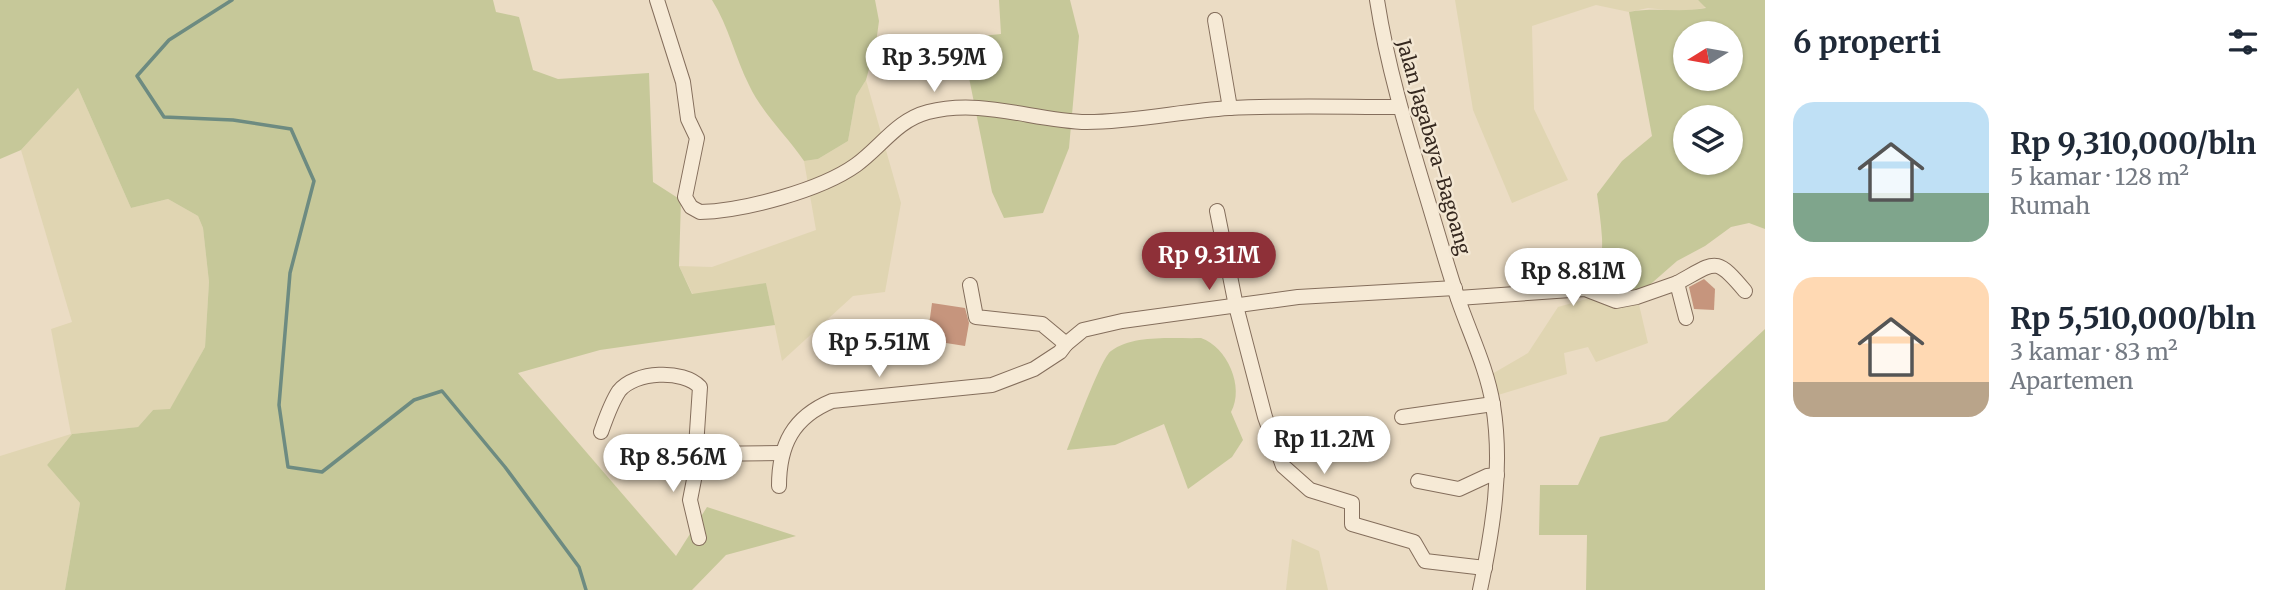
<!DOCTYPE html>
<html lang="id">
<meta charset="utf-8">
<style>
body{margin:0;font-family:Merriweather,serif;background:#f6f6f7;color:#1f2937;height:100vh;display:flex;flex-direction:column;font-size:26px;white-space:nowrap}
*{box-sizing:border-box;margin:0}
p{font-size:23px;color:#747a83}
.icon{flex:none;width:38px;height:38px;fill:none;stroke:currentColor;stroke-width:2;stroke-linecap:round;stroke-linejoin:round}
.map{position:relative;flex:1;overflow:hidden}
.drawer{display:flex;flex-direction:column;background:#fff;width:525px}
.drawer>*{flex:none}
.needle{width:46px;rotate:259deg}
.fabs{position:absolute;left:1673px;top:21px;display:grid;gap:14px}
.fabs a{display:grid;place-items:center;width:70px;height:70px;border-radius:50%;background:#fff;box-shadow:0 2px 5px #0004;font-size:35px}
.price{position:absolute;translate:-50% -60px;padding:0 16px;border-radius:24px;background:#fff;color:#222;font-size:23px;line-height:46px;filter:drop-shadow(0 2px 4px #0008)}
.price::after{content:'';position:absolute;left:50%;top:42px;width:21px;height:16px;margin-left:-10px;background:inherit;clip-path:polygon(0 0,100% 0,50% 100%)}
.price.selected{background:#8e3038;color:#fff}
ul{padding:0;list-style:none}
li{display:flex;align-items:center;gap:21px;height:175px;padding:0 28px}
li span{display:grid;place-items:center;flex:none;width:196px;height:140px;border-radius:21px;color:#555}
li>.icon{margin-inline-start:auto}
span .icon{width:84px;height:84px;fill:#fffc;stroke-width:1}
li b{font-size:30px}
h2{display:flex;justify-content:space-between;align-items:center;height:84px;padding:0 28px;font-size:30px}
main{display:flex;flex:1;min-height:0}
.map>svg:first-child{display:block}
</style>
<main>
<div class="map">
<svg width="1765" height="590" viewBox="0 0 1765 590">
<rect width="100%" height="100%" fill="#ebdcc4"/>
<!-- farmland -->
<g fill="#e0d5b2">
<path d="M1455,0H1698L1707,7L1685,12L1648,8L1629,12L1596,5L1532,26L1534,109L1568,180L1512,203L1473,110Z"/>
<path d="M866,80L901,203L885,292L853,296L782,361L766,283L693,295L679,266L712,267L816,230L804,161L818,159L848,141L856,96Z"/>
<path d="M78,88L131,208L168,199L198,216L203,228L209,282L205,347L170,410H153L138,427L72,434L47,465L80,503L65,590H0V456L71,434L51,329L72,322L21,150Z"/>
<path d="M1611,292L1637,296L1648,343L1596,362L1588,347L1564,353L1567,374L1498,395L1492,374L1528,353L1558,307Z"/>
<path d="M1292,539L1319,551L1328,590H1286Z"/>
</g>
<!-- green -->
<g fill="#c6c899" fill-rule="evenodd">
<path d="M0,0H493L496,12L519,17L533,70L558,79L649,73L653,182L681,200L679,266L692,294L766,283L775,325L600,350L518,373L676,556L707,507L796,536L726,555L692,590H65L80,503L47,465L72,434L138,427L153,410L170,409L205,347L209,282L203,228L198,216L168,199L131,208L78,88L21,150L0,159Z"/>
<path d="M712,0H875L879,21L876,43L866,80L856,96L848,141L818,159L804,161C787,136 762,113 749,85C735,57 729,27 712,0Z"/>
<path d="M999,0H1070L1079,36L1069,148L1043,213L1004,218L992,192L961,38L1001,34Z"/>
<path d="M1698,0H1765V229L1749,223L1731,227L1705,246L1677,261L1637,296L1617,299C1596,276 1603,266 1602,238C1601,223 1599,208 1597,194L1622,161L1652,136L1629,12C1655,7 1680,13 1706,8ZM1685,33H1731V79H1685ZM1685,117H1731V163H1685Z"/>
<path d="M1765,329V590H1586L1587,535H1539L1540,485H1578L1600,437L1667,421Z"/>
<path d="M1201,338C1227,347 1245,387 1231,412L1243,440L1232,457L1188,489L1164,424L1115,445L1067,450C1074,433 1101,358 1111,351C1134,334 1174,339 1201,338Z"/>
</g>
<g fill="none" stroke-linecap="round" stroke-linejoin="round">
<!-- stream -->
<path stroke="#6d8b81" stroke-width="3.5" d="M232,0L169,40L137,76L164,117L233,120L291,129L314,181L290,273L279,405L288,467L322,472L414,400L442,391L505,467L579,567L586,590"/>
</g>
<!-- building -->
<g fill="#c6957d">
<path d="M1704,279L1715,289L1714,310L1694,309L1689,287Z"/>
<path d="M932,303L965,308L969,323L965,346L927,340Z"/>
</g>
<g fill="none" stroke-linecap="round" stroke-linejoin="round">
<defs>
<g id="minor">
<path d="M657,0L683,82L688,119L697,138L685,197L691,207L700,212C744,211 821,190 856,165C881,147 897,120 928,112C982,98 1034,121 1087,122C1134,122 1182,111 1229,108C1286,105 1343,107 1400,107"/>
<path d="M1377,0C1387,65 1406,128 1425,191C1436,227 1446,263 1458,299C1470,334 1487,368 1493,405C1503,467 1493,529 1480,590"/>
<path d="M1215,20L1230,108"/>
<path d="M1217,211L1236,306L1265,417L1283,466L1310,490L1352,503V524L1414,542L1425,561L1485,568"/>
<path d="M1677,283C1716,262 1715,255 1745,291"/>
<path d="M970,285L976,317L1042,324L1066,344L1083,330L1122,321L1298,297L1455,288"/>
<path d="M1458,298L1585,289L1616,301L1637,297L1677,283L1686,318"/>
<path d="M1402,417L1493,404"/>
<path d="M601,432C606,418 611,403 619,391C635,371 683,369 700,387L696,447L699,454L782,453"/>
<path d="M1418,481L1459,489L1487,476L1497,475"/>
<path d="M779,486C779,445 793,417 832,401L992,385L1034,369L1060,352L1066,344"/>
<path d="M699,538L690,500L699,454"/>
</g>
</defs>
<!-- minor casing -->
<use href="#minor" stroke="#846e5c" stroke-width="16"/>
<!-- minor -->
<use href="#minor" stroke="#f6ead6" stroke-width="14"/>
</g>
<g text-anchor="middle" stroke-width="5" stroke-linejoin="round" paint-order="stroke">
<!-- street labels -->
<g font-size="19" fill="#35281f" stroke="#f3e7d3">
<text transform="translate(1434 147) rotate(74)" y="7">Jalan Jagabaya–Bagoang</text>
</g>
</g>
</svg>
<div class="fabs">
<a><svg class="needle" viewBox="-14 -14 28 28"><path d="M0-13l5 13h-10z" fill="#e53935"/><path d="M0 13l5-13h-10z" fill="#747a83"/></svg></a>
<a><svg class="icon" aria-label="layers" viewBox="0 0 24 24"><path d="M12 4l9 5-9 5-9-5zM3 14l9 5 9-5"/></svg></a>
</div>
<b class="price" style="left:934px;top:94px">Rp 3.59M</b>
<b class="price selected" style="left:1209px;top:292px">Rp 9.31M</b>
<b class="price" style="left:1573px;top:308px">Rp 8.81M</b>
<b class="price" style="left:879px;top:379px">Rp 5.51M</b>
<b class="price" style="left:1324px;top:476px">Rp 11.2M</b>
<b class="price" style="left:673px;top:494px">Rp 8.56M</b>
</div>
<section class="drawer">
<h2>6 properti<svg class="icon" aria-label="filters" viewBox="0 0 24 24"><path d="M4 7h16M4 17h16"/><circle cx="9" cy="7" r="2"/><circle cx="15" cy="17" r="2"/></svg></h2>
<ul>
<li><span style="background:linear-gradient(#bfe0f5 65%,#7fa58c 0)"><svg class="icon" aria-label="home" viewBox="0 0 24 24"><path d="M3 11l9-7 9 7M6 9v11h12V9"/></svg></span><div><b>Rp 9,310,000/bln</b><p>5 kamar · 128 m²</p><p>Rumah</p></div></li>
<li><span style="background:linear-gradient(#ffd9b3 75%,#b9a48a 0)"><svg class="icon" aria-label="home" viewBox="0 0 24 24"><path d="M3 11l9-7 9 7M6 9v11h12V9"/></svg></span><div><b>Rp 5,510,000/bln</b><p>3 kamar · 83 m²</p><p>Apartemen</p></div></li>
</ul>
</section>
</main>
